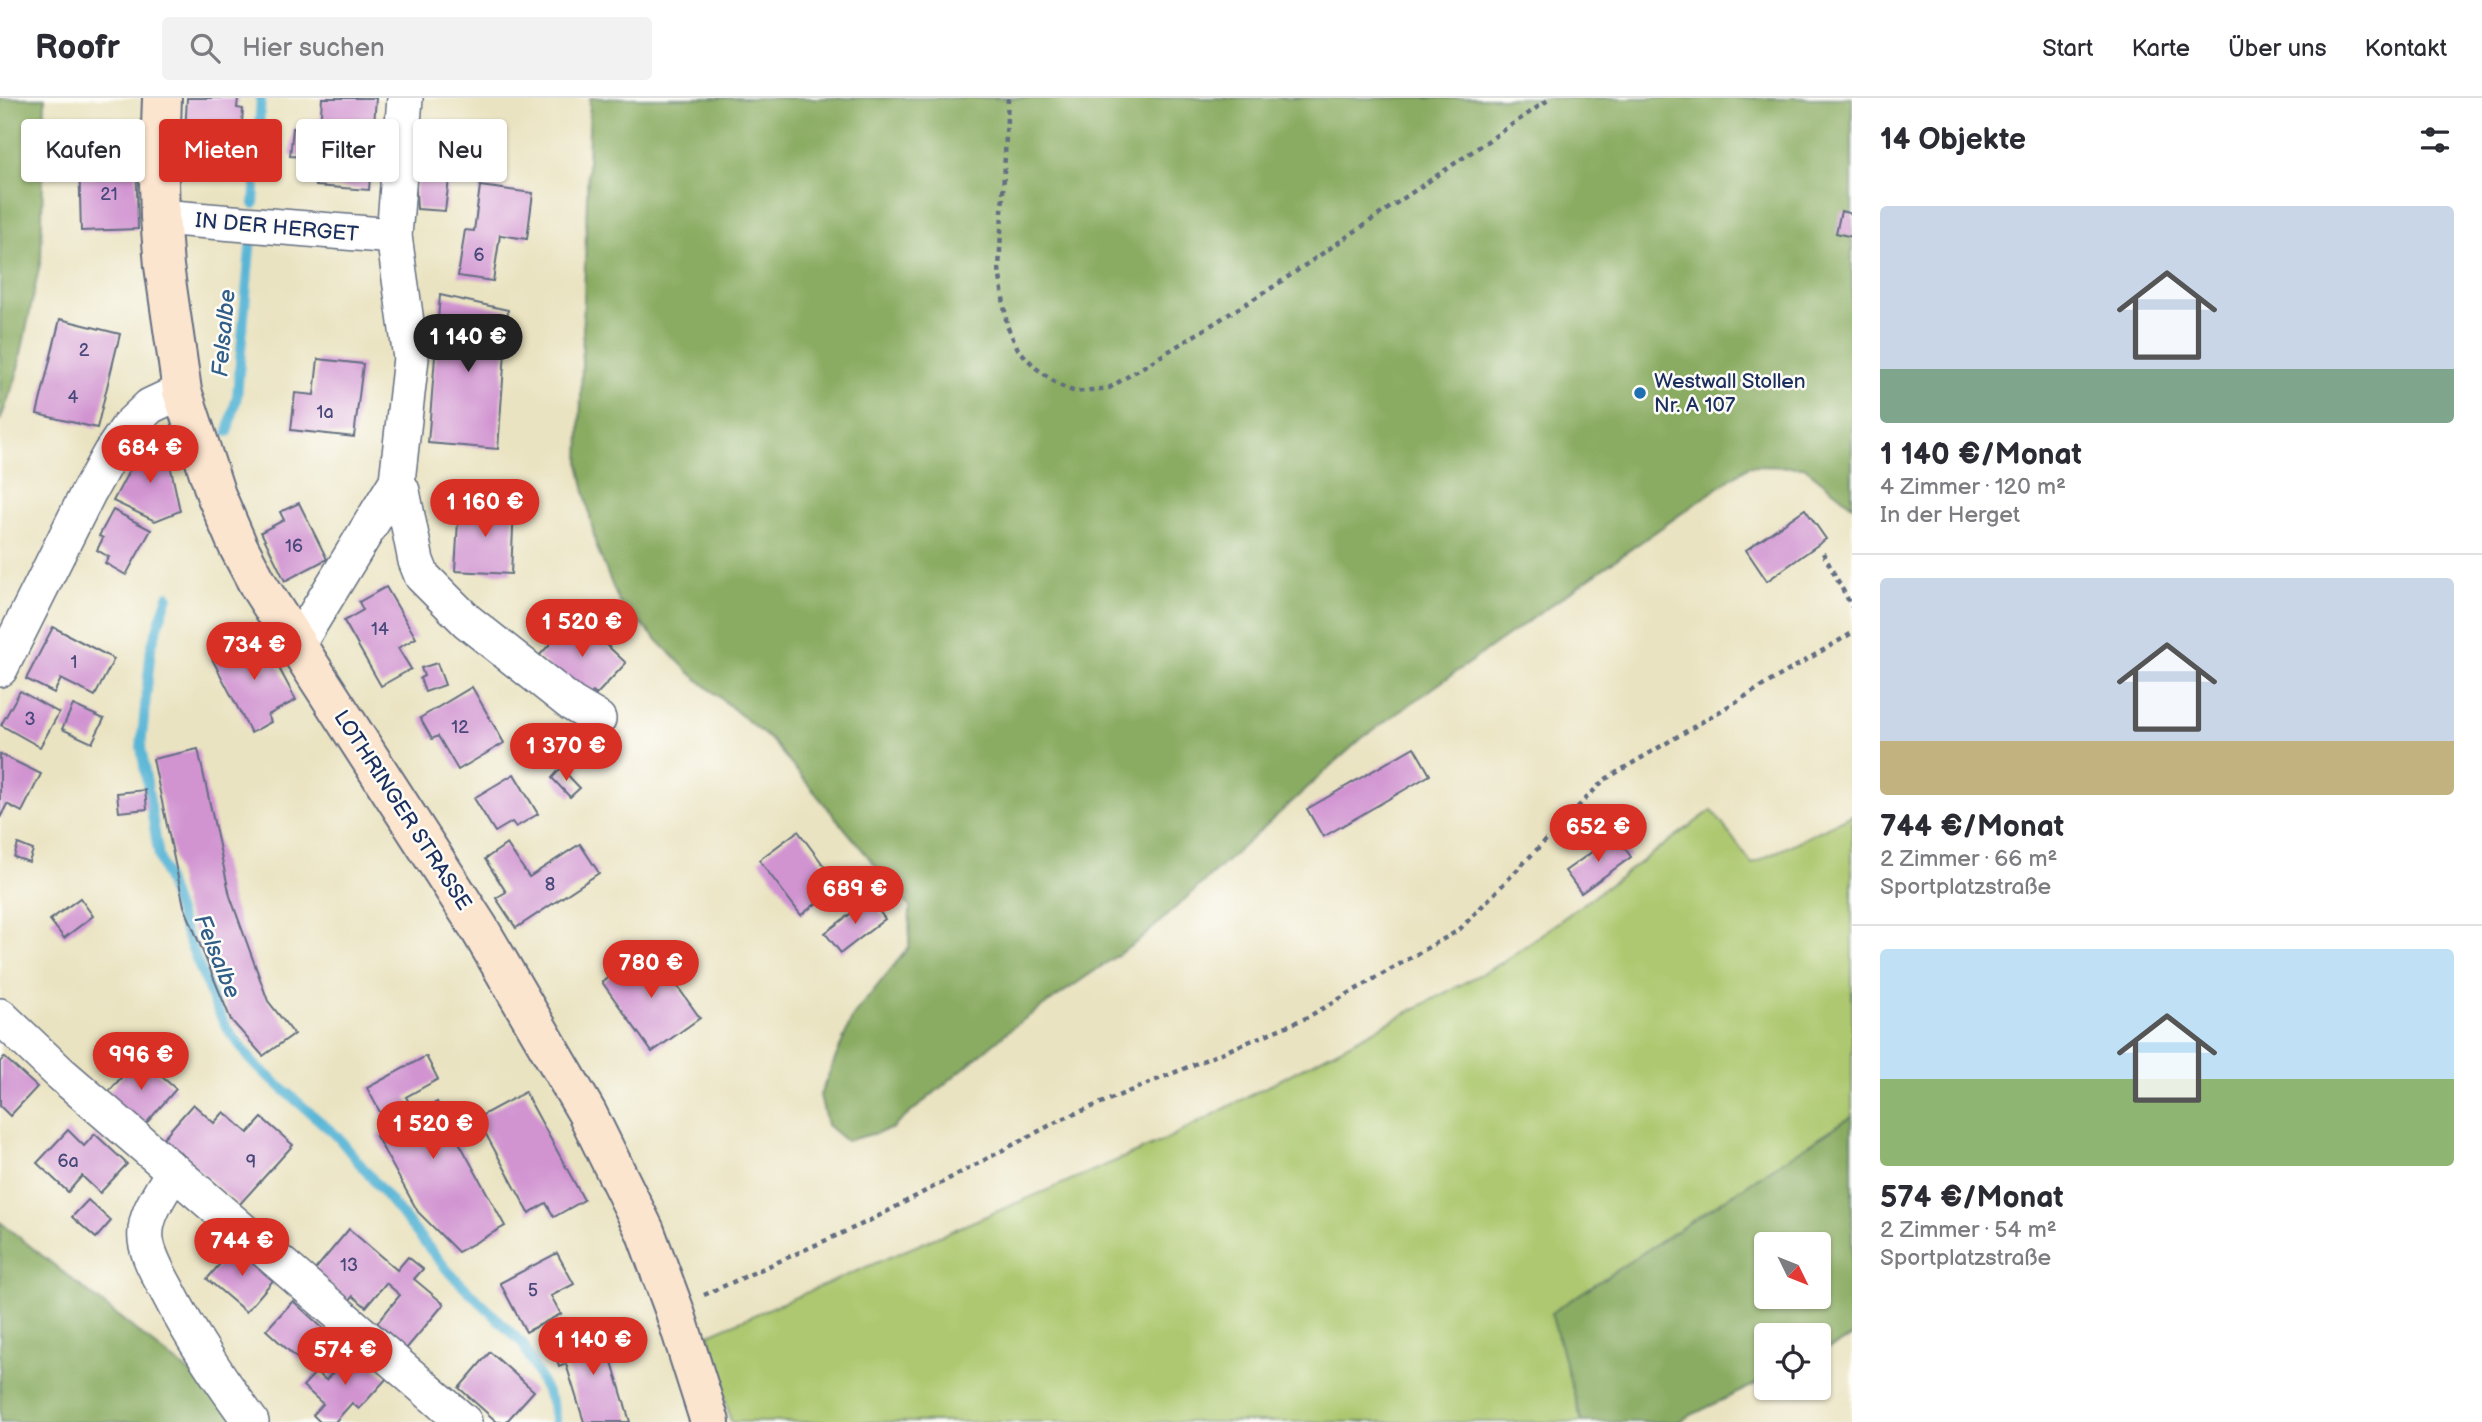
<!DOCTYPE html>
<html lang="de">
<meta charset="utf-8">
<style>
body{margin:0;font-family:"Balsamiq Sans",sans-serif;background:#f2f2f3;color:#2b2b33;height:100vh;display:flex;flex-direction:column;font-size:26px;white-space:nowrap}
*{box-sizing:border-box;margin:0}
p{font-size:23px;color:#7c7c81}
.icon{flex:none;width:38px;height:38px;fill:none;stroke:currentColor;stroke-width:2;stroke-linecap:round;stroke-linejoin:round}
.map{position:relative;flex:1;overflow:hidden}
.sheet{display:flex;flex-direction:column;background:#fff;width:630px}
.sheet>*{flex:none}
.top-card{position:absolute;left:21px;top:21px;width:665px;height:63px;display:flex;gap:14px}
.needle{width:46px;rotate:133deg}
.buttons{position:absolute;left:1754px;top:1134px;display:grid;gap:14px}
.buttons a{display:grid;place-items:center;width:77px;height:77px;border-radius:7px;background:#fff;box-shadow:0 2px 5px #0004;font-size:35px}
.price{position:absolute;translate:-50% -60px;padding:0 16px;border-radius:24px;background:#d93025;color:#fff;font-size:23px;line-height:46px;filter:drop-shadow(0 2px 4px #0008)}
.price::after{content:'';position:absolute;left:50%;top:42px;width:21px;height:16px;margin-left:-10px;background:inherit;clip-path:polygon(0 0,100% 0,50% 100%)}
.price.current{background:#222;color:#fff}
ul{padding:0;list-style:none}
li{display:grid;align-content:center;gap:14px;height:371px;padding:0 28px}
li+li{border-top:2px solid #e1e1e2}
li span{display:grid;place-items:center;height:217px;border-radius:7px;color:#555}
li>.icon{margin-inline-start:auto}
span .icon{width:126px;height:126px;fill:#fffc;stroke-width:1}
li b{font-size:30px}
h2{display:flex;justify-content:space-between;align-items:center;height:84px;padding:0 28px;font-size:30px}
.tag{padding:0 24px;border-radius:7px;background:#fff;box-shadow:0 2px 5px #0004;font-size:24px;line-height:63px}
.tag.current{background:#d93025;color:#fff}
header{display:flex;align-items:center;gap:42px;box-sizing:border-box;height:98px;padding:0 35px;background:#fff;border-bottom:2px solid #e1e1e2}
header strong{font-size:33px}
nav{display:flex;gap:38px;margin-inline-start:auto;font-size:24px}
.search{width:490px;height:63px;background:#f2f2f3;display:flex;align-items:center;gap:18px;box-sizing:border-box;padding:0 24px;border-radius:7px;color:#7c7c81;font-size:26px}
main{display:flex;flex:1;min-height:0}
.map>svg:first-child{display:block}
</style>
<header>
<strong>Roofr</strong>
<div class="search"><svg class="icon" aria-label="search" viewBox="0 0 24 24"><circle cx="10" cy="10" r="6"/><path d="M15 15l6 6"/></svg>Hier suchen</div>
<nav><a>Start</a><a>Karte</a><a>Über uns</a><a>Kontakt</a></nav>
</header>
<main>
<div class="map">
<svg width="1852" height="1324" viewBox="0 0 1852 1324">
<rect width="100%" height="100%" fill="#fdfcf7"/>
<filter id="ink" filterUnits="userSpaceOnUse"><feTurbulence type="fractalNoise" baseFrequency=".0143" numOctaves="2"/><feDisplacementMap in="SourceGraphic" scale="14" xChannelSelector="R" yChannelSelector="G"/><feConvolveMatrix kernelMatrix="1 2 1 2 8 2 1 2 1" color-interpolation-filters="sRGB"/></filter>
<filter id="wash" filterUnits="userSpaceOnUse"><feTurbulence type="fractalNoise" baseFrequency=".00686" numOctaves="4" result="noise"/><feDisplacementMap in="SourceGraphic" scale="28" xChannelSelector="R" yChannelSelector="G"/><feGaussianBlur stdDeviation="1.57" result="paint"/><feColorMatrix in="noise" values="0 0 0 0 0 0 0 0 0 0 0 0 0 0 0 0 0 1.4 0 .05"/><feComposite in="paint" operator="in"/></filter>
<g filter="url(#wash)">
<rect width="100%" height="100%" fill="#eae3c1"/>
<!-- green -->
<path fill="#adc86f" stroke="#647c66" stroke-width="2" d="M1712,712L1752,766L1852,717V1018L1552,1215L1582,1324H731L709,1236L1165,1042L1502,865Z"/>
<!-- forest -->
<g fill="#8aac62" stroke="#526e60" stroke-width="2" fill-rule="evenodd">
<path d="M0,0H45L41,161L16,280L0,323Z"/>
<path d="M590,0H1852V407L1804,369L1749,368L1362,640L1141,841L1013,929L891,1031L846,1043L827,1027L820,997L853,918L909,849L910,809L772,643L689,574L619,504L596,447L579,366Z"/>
<path d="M1852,1018V1239L1818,1255V1237H1766V1281L1677,1324H1582L1551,1215ZM1818,1146V1199H1766V1146Z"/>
<path d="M0,1124L159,1251L255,1324H0Z"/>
</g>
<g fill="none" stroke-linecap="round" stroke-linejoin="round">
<!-- stream -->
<g stroke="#58b5d6" stroke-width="10">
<path d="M254,106L261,0"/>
<path d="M228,334L237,298L251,139"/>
<path d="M168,498L151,550L141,649L159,759L182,826L215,907L227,930L254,966L337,1038L448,1173L523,1246L552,1305L556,1324"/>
</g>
</g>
<g id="blocks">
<!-- building -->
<g fill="#d194d1">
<path d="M187,0H238L237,10L243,11L239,70L219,69L220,53L184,51Z"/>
<path d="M322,0H376L369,92L316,88L318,60L290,58L293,30L320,32Z"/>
<path d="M136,59L138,131L81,133L79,61Z"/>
<path d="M414,61L451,66L445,113L417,111Z"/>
<path d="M480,88L533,95L527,141L500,137L493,183L458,178L465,132L474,133Z"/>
<path d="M1841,113L1852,116V139L1836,135Z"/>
<path d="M440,197L508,212L498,351L428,345Z"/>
<path d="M60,221L120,236L97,330L37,316Z"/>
<path d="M318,261L363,266L354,339L291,332L295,295L314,297Z"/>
<path d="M144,345L157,348L168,357L180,413L155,423L113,403Z"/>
<path d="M299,405L327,461L285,483L261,434L284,422L280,414Z"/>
<path d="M459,406L514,408L511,476L455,473Z"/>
<path d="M1805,411L1826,441L1767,483L1746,452Z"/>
<path d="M113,412L151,432L126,477L105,465L109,459L97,452L103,440L99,438Z"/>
<path d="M386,489L416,540L398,550L411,571L381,588L344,523L363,512L359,504Z"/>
<path d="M576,518L626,565L596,597L593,594L584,602L538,559Z"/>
<path d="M53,529L114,561L95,598L61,581L54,595L26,581Z"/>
<path d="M261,536L296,602L268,617L271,624L251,635L212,561Z"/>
<path d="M437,565L445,587L425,594L420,580L424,578L421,570Z"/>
<path d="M472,589L504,645L458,672L438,638L432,641L420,620Z"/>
<path d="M20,593L59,615L40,649L1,627Z"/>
<path d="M73,607L104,621L92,645L62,631Z"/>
<path d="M1414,649L1430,677L1323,739L1307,711Z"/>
<path d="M198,651L230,798L268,903L294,936L263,958L231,922L184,808L153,661Z"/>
<path d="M0,656L41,676L22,714L7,706L0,720Z"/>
<path d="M561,670L580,690L570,699L552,680Z"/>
<path d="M514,676L538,716L516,729L512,724L495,734L474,700Z"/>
<path d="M145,692L147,711L119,714L117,695Z"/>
<path d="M798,733L839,788L801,817L759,762Z"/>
<path d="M1616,737L1631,759L1581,795L1565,773Z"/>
<path d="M18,746L33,752L29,764L14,759Z"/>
<path d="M507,746L529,779L580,746L599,775L516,830L496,800L506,794L485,761Z"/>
<path d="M80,800L93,818L64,840L50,822Z"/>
<path d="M870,801L885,821L841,855L825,835Z"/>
<path d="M650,850L700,920L652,954L602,884Z"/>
<path d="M426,958L438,981L406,999L416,1017L437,1004L505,1128L458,1154L418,1114L376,1038L389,1031L367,990Z"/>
<path d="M4,959L37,989L10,1018L0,1008V964Z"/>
<path d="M139,959L176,991L143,1029L106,997Z"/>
<path d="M525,994L584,1102L554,1119L546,1105L529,1115L477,1020Z"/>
<path d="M193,1006L214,1025L224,1014L248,1035L262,1020L293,1047L239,1107L163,1040Z"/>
<path d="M68,1032L84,1048L95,1036L127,1066L100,1095L82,1078L68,1094L37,1065Z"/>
<path d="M88,1102L111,1123L96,1140L72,1119Z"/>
<path d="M349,1131L397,1172L408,1159L423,1171L414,1181L444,1206L406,1251L377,1225L400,1197L386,1185L366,1209L353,1198L349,1203L314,1173Z"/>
<path d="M238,1145L276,1179L246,1214L207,1181Z"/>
<path d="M557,1155L574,1186L551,1198L561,1216L526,1234L500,1185Z"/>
<path d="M293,1203L326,1233L299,1262L266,1232Z"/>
<path d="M602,1229L615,1274L630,1324H584L566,1266L559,1269L552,1245Z"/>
<path d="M353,1251L387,1280L359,1311L352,1305L335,1324H320L313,1317L323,1306L303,1288L316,1274L326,1282Z"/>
<path d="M490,1254L534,1293L506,1324H497L459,1290Z"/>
</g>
</g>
</g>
<g filter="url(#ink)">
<use href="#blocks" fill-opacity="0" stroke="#636e81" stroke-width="2"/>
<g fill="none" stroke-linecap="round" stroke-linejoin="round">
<defs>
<g id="street">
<path d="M160,119L394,138"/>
<path d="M397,383L402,393L416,463L422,478L467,523L571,605L598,621"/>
<path d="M297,547L397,383L411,260L394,138L405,0"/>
<path d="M0,571L88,395L110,356L129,328L150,308L182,293"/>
<path d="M0,918L60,975L464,1324"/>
<path d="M174,1073C162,1094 143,1117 146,1142C148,1159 159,1177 167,1192C191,1239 220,1281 251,1324"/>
</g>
<path id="secondary" d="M162,0L159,83L160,119L164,168L182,293L216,397L238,448L259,488L479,830L587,1015L645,1133L674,1211L710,1324"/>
</defs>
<!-- street casing -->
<use href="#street" stroke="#636e81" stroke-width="38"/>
<!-- secondary casing -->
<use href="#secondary" stroke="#636e81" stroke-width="42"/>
<!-- path -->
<g stroke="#636e81" stroke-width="4.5" stroke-dasharray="5 5" stroke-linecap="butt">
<path d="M1008,0L999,171L1007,228L1018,251L1036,270L1059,287L1075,294L1109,290L1273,189L1551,0"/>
<path d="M1823,455L1852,509"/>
<path d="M704,1197L869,1123L1060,1022L1306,920L1459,832L1604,682L1852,535"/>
</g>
<!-- street -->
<use href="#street" stroke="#fff" stroke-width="35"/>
<!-- secondary -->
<use href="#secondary" stroke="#fce5cf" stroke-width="38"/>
</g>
</g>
<!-- markers -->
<circle fill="#1f6fb2" stroke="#fdfcf7" stroke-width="2.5" cx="1640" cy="295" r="7"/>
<g text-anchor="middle" stroke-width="5" stroke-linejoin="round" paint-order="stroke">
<!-- number labels -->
<g font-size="18" fill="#48487b">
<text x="109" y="102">21</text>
<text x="479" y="163">6</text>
<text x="84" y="258">2</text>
<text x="73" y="305">4</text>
<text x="325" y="320">1a</text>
<text x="294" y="454">16</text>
<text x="380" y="537">14</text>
<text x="74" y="570">1</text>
<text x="30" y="627">3</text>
<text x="460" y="635">12</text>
<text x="550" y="792">8</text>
<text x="68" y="1069">6a</text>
<text x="251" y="1070">9</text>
<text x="349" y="1173">13</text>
<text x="533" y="1198">5</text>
</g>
<!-- street labels -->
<g font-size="21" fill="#1b2f5e" stroke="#fdfcf7">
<text transform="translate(277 129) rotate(5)" y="7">IN DER HERGET</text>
<text transform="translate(403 712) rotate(57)" y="7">LOTHRINGER STRASSE</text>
</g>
<!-- poi labels -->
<g font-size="21" fill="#1b2f5e" stroke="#fdfcf7" text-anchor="start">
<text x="1654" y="290">Westwall Stollen<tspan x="1654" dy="24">Nr. A 107</tspan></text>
</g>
<!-- water labels -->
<g font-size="23" font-style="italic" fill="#305e88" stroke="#fdfcf7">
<text transform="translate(223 235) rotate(-85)" y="8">Felsalbe</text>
<text transform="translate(218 858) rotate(68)" y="8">Felsalbe</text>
</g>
</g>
</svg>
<div class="buttons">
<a><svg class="needle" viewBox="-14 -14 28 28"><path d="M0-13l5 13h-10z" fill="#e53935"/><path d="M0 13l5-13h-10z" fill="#7c7c81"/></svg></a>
<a><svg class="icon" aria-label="locate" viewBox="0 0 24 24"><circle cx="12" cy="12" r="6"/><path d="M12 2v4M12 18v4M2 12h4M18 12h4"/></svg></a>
</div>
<b class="price current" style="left:468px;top:276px">1 140 €</b>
<b class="price" style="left:150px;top:387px">684 €</b>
<b class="price" style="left:485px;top:441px">1 160 €</b>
<b class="price" style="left:582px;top:561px">1 520 €</b>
<b class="price" style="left:254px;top:584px">734 €</b>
<b class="price" style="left:566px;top:685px">1 370 €</b>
<b class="price" style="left:1598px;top:766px">652 €</b>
<b class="price" style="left:855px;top:828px">689 €</b>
<b class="price" style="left:651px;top:902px">780 €</b>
<b class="price" style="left:141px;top:994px">996 €</b>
<b class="price" style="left:433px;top:1063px">1 520 €</b>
<b class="price" style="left:242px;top:1180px">744 €</b>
<b class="price" style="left:593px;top:1279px">1 140 €</b>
<b class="price" style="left:345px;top:1289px">574 €</b>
<div class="top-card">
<a class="tag">Kaufen</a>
<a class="tag current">Mieten</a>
<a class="tag">Filter</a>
<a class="tag">Neu</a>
</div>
</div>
<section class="sheet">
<h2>14 Objekte<svg class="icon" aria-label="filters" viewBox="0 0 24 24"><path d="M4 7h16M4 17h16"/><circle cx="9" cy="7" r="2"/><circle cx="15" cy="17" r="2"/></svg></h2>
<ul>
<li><span style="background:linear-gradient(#c9d6e8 75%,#7fa58c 0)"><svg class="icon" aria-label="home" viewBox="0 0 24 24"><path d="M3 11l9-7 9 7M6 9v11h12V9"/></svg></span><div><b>1 140 €/Monat</b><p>4 Zimmer · 120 m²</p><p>In der Herget</p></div></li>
<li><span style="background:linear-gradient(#c9d6e8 75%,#c2b280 0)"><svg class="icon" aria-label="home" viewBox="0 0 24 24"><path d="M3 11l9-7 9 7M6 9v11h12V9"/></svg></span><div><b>744 €/Monat</b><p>2 Zimmer · 66 m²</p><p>Sportplatzstraße</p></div></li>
<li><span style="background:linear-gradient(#bfe0f5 60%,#8fb573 0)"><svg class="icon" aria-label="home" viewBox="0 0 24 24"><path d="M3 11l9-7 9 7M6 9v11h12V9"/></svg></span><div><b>574 €/Monat</b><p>2 Zimmer · 54 m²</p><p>Sportplatzstraße</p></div></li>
</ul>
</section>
</main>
